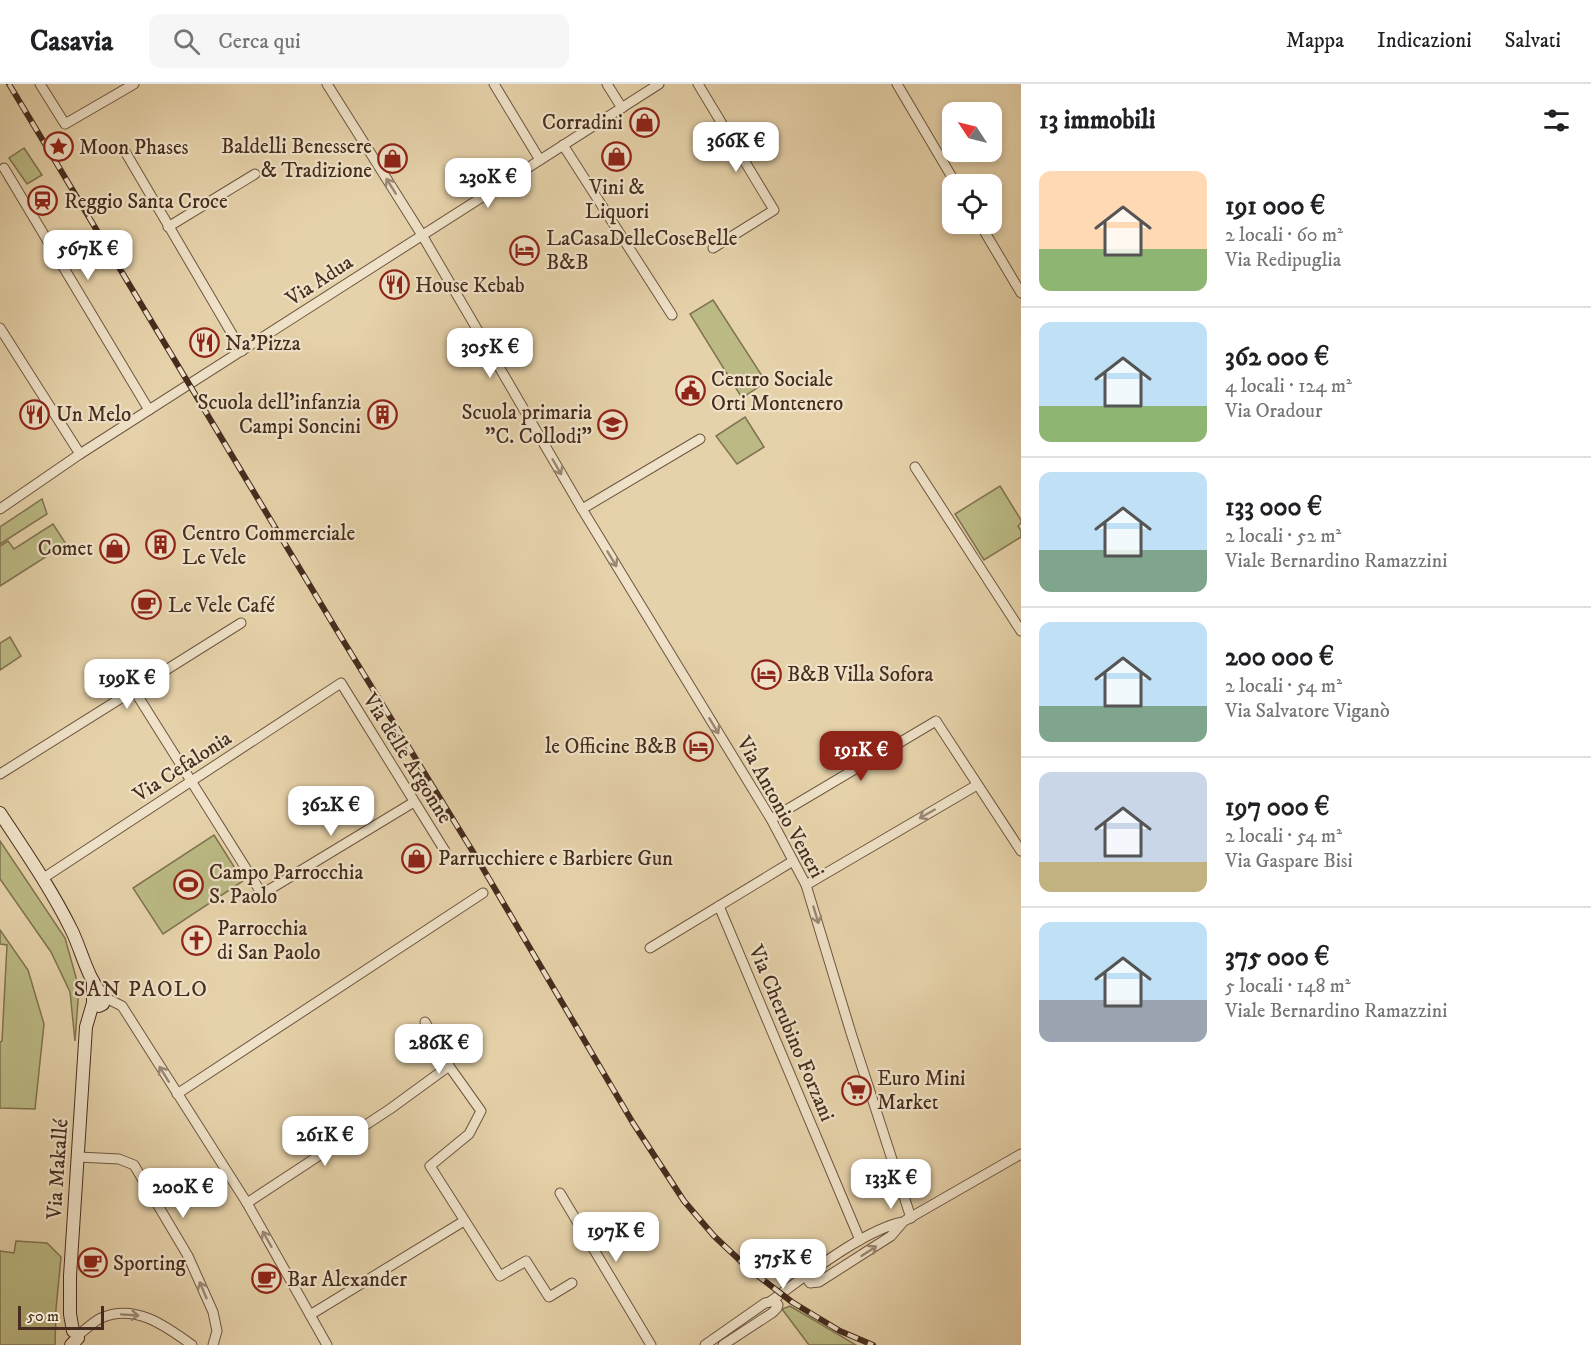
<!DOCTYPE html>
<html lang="it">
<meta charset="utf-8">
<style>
body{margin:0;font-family:"IM FELL DW Pica",serif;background:#f6f6f6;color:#202124;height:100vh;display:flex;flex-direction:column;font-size:22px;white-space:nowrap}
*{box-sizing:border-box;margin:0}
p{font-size:20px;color:#757577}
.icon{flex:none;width:33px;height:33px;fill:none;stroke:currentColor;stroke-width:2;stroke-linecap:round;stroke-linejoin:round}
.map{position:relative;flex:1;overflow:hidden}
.sheet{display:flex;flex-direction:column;background:#fff;width:570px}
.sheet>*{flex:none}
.needle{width:39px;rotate:305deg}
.fabs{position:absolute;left:942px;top:18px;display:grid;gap:12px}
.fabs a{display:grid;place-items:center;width:60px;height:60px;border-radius:12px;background:#fff;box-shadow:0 3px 9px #0003;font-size:30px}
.scale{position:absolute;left:18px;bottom:15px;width:86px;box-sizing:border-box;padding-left:6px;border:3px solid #462c1e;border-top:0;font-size:16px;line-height:21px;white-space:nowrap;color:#462c1e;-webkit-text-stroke:4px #efe2c8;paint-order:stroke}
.price{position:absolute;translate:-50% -51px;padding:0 14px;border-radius:12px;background:#fff;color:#222;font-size:20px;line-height:39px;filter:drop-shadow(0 2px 3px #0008)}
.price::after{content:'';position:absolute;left:50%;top:36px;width:18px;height:14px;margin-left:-9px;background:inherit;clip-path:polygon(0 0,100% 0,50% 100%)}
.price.current{background:#8f2418;color:#fff}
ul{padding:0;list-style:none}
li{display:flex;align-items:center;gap:18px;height:150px;padding:0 18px}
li+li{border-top:2px solid #e0e0e0}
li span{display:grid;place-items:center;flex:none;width:168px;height:120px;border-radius:12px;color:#555}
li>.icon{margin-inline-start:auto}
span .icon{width:72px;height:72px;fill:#fffc;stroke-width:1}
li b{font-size:26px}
h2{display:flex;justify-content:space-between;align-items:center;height:72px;padding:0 18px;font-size:26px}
header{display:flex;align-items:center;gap:36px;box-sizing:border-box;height:84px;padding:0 30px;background:#fff;border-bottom:2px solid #e0e0e0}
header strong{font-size:28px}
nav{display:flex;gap:33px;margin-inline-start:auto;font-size:21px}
.search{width:420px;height:54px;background:#f6f6f6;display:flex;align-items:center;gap:15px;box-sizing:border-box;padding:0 21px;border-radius:12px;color:#757577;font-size:22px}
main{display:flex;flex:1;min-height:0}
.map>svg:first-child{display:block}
</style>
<header>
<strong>Casavia</strong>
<div class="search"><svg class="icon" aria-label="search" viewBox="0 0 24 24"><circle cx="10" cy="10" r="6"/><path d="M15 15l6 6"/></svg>Cerca qui</div>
<nav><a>Mappa</a><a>Indicazioni</a><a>Salvati</a></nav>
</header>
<main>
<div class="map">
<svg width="1021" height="1261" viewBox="0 0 1021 1261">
<rect width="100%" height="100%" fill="#e6d2aa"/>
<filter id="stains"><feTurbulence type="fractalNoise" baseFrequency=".00333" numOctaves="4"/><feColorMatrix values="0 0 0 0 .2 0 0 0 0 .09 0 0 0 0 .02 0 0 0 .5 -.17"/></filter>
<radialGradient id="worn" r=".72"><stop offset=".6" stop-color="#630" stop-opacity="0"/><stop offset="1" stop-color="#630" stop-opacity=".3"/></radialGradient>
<!-- green -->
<g fill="#bbba84" stroke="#807351" stroke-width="1.5">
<path d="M24,64L42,91L27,100L9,74Z"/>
<path d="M713,216L766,298L742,314L690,230Z"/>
<path d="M745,333L764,363L737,380L716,352Z"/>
<path d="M1000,402L1021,436V439L1018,442L1021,447V453L984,476L955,430Z"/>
<path d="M42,415L47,430L0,460V443Z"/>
<path d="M53,440L66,460L0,502V462L8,457L14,465Z"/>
<path d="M10,553L21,572L0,586V559Z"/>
<path d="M214,751L243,797L163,850L133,804Z"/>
<path d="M0,757L65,854L79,904L75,957L70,908L51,868L0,795Z"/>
<path d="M0,846L28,886L44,940L35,1025L0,1024V958L2,957L7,861L0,860Z"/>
<path d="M16,1157L47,1159L61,1173L56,1225L55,1261H0V1167L14,1169Z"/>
<path d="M790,1222L856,1261H809L782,1225Z"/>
</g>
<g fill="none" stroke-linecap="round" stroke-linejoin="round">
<defs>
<g id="street">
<path d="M40,0L65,40L134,0"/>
<path d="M327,0L422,151L582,425L771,735L806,801L851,949L911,1134"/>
<path d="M494,0L540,76"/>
<path d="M607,0L622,24"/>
<path d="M698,0L774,126L713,164"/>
<path d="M897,0L956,100"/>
<path d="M563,61L672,231"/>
<path d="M123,64L242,267"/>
<path d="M4,84L149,326"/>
<path d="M980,140L1021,209"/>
<path d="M168,143L255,90"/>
<path d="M0,244L80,370"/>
<path d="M915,383L1021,547"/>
<path d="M0,425L80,370L659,0"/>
<path d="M582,425L700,355"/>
<path d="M134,606L262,810L414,718"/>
<path d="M0,690L241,539"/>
<path d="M771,735L936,637L1021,767"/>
<path d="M42,795L341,599L445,767"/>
<path d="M806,801L977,701"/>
<path d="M719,822L860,1156"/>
<path d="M650,864L793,777"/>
<path d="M104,913L122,922L247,1119L327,1261"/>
<path d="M425,938L449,982L481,1027L469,1050L430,1082L500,1192L526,1177L549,1213L572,1199"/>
<path d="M177,1010L483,809"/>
<path d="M78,1073L119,1075L134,1081L188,1172L213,1228L217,1247L213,1261"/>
<path d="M560,1109L651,1261"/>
<path d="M247,1119L390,1025L449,982"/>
<path d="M906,1136L1021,1070"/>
<path d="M771,1217C804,1193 865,1145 903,1138L891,1152L819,1198L810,1199L808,1196L812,1188"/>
<path d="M310,1231L464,1137"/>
<path d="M78,1251C85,1246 93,1238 101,1234C135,1219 166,1242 192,1261"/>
<path d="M705,1261L765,1219L775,1217L778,1221L777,1224L772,1229L723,1261"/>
</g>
<g id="secondary">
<path d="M0,729C25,767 52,806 72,847C82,868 88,896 104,913L103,920L99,922L93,919"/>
<path d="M71,1261L78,1254L77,1250L73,1247L70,1230V1192L86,943L93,919V897"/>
</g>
</defs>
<!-- street casing -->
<use href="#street" stroke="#6e5641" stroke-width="11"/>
<!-- secondary casing -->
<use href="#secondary" stroke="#462c1e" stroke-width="14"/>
<!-- street -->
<use href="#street" stroke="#efe2c8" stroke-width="9"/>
<!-- secondary -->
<use href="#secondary" stroke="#efe2c8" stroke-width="12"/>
<defs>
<path id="rail" d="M9,0L336,545L478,776L633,1039L684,1117L714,1152L749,1185L792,1218L840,1247L873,1261"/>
</defs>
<!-- rail casing -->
<use href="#rail" stroke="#462c1e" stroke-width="6"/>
<!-- rail -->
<use href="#rail" stroke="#efe2c8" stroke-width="4" stroke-dasharray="11" stroke-linecap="butt"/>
</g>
<!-- one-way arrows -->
<defs><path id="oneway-shaft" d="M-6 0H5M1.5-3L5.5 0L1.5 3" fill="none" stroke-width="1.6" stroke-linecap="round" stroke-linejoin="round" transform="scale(1.5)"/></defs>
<g stroke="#9a8773">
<use href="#oneway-shaft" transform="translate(391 102) rotate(-122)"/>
<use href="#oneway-shaft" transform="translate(557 383) rotate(60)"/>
<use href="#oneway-shaft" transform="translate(612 475) rotate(59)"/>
<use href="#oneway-shaft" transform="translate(714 642) rotate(59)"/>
<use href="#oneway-shaft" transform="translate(927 730) rotate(150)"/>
<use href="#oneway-shaft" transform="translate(816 831) rotate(73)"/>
<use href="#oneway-shaft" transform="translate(164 990) rotate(-122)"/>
<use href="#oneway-shaft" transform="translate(267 1155) rotate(-120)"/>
<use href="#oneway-shaft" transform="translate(869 1167) rotate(-33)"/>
<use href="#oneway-shaft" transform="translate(203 1206) rotate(-113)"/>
<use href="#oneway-shaft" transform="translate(130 1231) rotate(4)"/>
</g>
<!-- icons -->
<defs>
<symbol id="shop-ring" viewBox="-11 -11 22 22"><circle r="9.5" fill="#efe2c8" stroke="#8f2418" stroke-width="1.5"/><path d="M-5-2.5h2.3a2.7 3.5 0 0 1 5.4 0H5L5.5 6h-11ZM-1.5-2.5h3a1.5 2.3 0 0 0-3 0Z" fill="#8f2418"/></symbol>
<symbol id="sight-ring" viewBox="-11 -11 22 22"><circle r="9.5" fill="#efe2c8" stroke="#8f2418" stroke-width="1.5"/><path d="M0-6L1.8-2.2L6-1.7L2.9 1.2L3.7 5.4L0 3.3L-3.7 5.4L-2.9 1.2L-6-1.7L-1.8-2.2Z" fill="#8f2418"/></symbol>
<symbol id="station-ring" viewBox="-11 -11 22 22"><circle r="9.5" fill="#efe2c8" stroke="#8f2418" stroke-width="1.5"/><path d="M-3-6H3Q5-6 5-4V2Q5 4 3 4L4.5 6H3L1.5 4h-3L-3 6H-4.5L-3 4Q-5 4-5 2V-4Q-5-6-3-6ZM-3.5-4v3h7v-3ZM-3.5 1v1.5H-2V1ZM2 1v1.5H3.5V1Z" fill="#8f2418"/></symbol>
<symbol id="hotel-ring" viewBox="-11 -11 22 22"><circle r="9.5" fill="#efe2c8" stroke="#8f2418" stroke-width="1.5"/><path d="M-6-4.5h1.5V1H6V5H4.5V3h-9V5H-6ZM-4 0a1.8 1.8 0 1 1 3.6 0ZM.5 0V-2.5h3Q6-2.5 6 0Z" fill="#8f2418"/></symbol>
<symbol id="restaurant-ring" viewBox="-11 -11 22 22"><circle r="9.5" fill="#efe2c8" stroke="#8f2418" stroke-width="1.5"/><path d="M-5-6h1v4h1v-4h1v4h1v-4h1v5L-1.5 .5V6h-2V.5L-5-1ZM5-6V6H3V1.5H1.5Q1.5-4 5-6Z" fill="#8f2418"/></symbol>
<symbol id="civic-ring" viewBox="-11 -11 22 22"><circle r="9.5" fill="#efe2c8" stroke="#8f2418" stroke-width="1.5"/><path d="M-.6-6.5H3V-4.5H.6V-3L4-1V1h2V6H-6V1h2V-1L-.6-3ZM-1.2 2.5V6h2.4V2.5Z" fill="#8f2418"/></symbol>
<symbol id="building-ring" viewBox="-11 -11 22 22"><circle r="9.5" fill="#efe2c8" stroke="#8f2418" stroke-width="1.5"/><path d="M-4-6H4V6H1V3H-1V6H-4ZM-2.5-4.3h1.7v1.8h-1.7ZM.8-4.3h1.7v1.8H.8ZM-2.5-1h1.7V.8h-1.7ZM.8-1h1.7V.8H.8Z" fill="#8f2418"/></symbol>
<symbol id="school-ring" viewBox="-11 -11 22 22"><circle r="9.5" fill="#efe2c8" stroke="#8f2418" stroke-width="1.5"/><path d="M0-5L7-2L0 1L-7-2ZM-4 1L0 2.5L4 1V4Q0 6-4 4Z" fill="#8f2418"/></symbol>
<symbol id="cafe-ring" viewBox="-11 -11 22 22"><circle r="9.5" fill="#efe2c8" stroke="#8f2418" stroke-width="1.5"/><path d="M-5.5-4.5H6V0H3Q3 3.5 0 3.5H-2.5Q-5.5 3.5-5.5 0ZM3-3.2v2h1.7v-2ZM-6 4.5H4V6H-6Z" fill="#8f2418"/></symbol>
<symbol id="stadium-ring" viewBox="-11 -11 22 22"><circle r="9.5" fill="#efe2c8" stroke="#8f2418" stroke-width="1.5"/><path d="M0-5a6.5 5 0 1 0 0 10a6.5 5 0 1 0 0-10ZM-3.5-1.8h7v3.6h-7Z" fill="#8f2418"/></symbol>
<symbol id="church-ring" viewBox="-11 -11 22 22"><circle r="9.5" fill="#efe2c8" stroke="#8f2418" stroke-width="1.5"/><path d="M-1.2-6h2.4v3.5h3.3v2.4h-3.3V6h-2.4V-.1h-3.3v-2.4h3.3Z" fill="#8f2418"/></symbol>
<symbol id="supermarket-ring" viewBox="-11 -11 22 22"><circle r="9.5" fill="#efe2c8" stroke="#8f2418" stroke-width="1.5"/><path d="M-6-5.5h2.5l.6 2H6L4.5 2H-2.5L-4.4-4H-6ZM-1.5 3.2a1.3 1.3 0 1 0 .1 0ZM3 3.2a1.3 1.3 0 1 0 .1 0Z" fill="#8f2418"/></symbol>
</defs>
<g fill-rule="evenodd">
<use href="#shop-ring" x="628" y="22" width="33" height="33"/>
<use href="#sight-ring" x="42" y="46" width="33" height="33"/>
<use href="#shop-ring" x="600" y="56" width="33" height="33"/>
<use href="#shop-ring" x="376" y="58" width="33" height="33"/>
<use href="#station-ring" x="26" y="100" width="33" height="33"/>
<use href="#hotel-ring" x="508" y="150" width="33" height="33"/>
<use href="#restaurant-ring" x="378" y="184" width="33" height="33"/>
<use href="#restaurant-ring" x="188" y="242" width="33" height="33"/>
<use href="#civic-ring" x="674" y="290" width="33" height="33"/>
<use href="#restaurant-ring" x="18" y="314" width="33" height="33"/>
<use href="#building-ring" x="366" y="314" width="33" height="33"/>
<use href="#school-ring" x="596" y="324" width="33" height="33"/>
<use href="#building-ring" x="144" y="444" width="33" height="33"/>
<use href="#shop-ring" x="98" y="448" width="33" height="33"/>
<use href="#cafe-ring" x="130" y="504" width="33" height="33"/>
<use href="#hotel-ring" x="750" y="574" width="33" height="33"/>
<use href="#hotel-ring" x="682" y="646" width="33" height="33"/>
<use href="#shop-ring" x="400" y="758" width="33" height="33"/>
<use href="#stadium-ring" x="172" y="784" width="33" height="33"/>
<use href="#church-ring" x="180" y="840" width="33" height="33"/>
<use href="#supermarket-ring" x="840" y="990" width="33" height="33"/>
<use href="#cafe-ring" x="76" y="1162" width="33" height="33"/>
<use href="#cafe-ring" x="250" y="1178" width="33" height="33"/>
</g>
<g text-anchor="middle" stroke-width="4.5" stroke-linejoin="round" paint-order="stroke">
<!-- poi labels -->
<g font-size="21" fill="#462c1e" stroke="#efe2c8" text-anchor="start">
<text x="623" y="45" text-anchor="end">Corradini</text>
<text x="372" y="69" text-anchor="end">Baldelli Benessere<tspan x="372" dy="24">&amp; Tradizione</tspan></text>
<text x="79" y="70">Moon Phases</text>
<text x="617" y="110" text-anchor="middle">Vini &amp;<tspan x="617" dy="24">Liquori</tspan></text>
<text x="64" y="124">Reggio Santa Croce</text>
<text x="546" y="161">LaCasaDelleCoseBelle<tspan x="546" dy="24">B&amp;B</tspan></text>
<text x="415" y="208">House Kebab</text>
<text x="225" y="266">Na'Pizza</text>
<text x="711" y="302">Centro Sociale<tspan x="711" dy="24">Orti Montenero</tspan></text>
<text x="361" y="325" text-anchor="end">Scuola dell'infanzia<tspan x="361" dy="24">Campi Soncini</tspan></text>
<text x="592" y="335" text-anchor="end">Scuola primaria<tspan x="592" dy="24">"C. Collodi"</tspan></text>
<text x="56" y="337">Un Melo</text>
<text x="182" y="456">Centro Commerciale<tspan x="182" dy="24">Le Vele</tspan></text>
<text x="93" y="471" text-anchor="end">Comet</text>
<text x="168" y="528">Le Vele Café</text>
<text x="787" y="597">B&amp;B Villa Sofora</text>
<text x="677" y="669" text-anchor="end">le Officine B&amp;B</text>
<text x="438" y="781">Parrucchiere e Barbiere Gun</text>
<text x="209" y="795">Campo Parrocchia<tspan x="209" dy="24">S. Paolo</tspan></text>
<text x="217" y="851">Parrocchia<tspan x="217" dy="24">di San Paolo</tspan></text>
<text x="877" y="1001">Euro Mini<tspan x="877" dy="24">Market</tspan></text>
<text x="113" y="1186">Sporting</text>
<text x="287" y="1202">Bar Alexander</text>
</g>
<!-- street labels -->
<g font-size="21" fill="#462c1e" stroke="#efe2c8">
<text transform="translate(319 196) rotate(-33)" y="7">Via Adua</text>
<text transform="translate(408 674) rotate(58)" y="7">Via delle Argonne</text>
<text transform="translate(182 682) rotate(-33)" y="7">Via Cefalonia</text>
<text transform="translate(781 723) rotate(61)" y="7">Via Antonio Veneri</text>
<text transform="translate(792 949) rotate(67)" y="7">Via Cherubino Forzani</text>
<text transform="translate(57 1085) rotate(-86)" y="7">Via Makallé</text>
</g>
<!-- neighbourhood labels -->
<g font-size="22" letter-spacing="1.5" fill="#462c1e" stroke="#efe2c8">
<text x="141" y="912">SAN PAOLO</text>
</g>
</g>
<rect width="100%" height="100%" filter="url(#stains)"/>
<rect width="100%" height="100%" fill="url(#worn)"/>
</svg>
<div class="fabs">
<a><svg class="needle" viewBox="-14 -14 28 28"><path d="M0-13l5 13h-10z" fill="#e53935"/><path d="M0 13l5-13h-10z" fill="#757577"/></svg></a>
<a><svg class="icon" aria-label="locate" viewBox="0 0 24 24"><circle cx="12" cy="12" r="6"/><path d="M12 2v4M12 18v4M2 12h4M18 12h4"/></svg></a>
</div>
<div class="scale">50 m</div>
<b class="price" style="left:736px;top:89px">366K €</b>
<b class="price" style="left:488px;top:125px">230K €</b>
<b class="price" style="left:88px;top:197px">567K €</b>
<b class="price" style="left:490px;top:295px">305K €</b>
<b class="price" style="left:127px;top:626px">199K €</b>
<b class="price current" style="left:861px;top:698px">191K €</b>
<b class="price" style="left:331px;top:753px">362K €</b>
<b class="price" style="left:439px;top:991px">286K €</b>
<b class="price" style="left:325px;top:1083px">261K €</b>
<b class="price" style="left:891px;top:1126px">133K €</b>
<b class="price" style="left:183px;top:1135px">200K €</b>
<b class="price" style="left:616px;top:1179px">197K €</b>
<b class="price" style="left:783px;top:1206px">375K €</b>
</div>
<section class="sheet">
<h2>13 immobili<svg class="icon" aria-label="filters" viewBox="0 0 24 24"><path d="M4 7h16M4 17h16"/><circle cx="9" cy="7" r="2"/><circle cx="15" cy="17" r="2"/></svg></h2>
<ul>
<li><span style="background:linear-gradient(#ffd9b3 65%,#8fb573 0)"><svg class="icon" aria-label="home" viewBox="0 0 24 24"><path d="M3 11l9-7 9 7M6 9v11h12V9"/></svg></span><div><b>191 000 €</b><p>2 locali · 60 m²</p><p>Via Redipuglia</p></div></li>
<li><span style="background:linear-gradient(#bfe0f5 70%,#8fb573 0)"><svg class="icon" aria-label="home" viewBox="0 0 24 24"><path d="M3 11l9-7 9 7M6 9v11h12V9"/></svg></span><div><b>362 000 €</b><p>4 locali · 124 m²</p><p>Via Oradour</p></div></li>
<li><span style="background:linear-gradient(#bfe0f5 65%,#7fa58c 0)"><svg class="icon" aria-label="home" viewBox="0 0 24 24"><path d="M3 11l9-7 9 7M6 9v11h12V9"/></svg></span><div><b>133 000 €</b><p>2 locali · 52 m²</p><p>Viale Bernardino Ramazzini</p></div></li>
<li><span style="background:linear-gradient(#bfe0f5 70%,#7fa58c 0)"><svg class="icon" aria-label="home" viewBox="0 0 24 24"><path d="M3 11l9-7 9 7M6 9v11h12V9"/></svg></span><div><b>200 000 €</b><p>2 locali · 54 m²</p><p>Via Salvatore Viganò</p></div></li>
<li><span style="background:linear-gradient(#c9d6e8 75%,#c2b280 0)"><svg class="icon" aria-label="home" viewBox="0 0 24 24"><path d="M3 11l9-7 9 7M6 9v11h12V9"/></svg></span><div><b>197 000 €</b><p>2 locali · 54 m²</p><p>Via Gaspare Bisi</p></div></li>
<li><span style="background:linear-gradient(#bfe0f5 65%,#9aa5b1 0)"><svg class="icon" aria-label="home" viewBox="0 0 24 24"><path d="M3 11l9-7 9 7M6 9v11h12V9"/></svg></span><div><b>375 000 €</b><p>5 locali · 148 m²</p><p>Viale Bernardino Ramazzini</p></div></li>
</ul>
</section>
</main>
